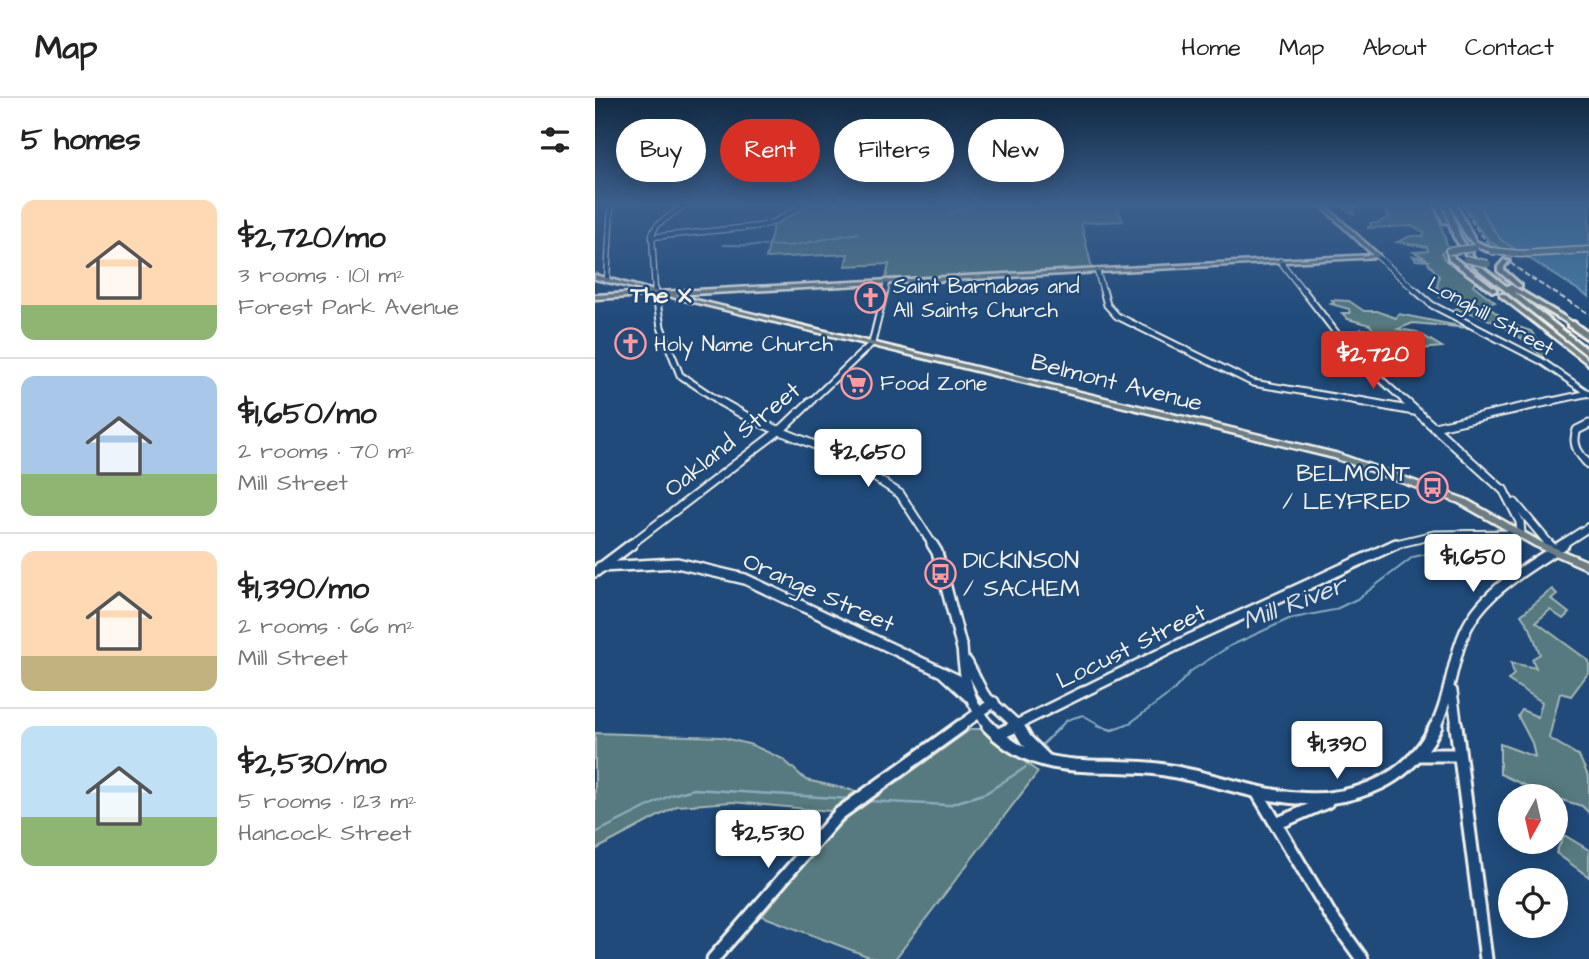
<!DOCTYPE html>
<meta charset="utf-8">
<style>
body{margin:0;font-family:"Architects Daughter",sans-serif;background:#f6f6f6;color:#222;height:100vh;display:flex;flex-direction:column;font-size:26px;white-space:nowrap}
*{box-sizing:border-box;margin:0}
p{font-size:23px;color:#767676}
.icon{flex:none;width:38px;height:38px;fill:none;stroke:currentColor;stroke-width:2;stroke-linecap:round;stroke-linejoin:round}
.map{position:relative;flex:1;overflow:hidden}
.side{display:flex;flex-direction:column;background:#fff;width:595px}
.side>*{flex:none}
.top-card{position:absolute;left:21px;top:21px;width:665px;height:63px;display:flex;gap:14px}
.needle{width:46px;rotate:188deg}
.buttons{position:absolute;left:903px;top:686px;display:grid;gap:14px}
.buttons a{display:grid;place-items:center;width:70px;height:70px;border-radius:50%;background:#fff;box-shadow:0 4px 18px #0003;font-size:35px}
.price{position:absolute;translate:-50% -60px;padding:0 16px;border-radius:7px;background:#fff;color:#222;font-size:23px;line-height:46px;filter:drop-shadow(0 2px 4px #0008)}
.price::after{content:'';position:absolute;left:50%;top:42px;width:21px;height:16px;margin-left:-10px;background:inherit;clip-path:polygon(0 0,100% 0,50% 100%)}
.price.current{background:#d93025;color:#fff}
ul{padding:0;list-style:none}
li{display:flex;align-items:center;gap:21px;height:175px;padding:0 21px}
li+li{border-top:2px solid #e0e0e0}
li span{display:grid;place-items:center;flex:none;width:196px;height:140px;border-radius:14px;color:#555}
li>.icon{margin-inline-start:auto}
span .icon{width:84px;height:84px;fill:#fffc;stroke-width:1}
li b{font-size:30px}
h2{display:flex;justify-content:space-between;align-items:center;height:84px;padding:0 21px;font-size:30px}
.tag{padding:0 24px;border-radius:32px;background:#fff;box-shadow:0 4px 18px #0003;font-size:24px;line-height:63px}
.tag.current{background:#d93025;color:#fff}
header{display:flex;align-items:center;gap:42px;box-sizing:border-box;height:98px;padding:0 35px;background:#fff;border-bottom:2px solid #e0e0e0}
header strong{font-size:33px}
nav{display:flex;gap:38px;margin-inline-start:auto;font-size:24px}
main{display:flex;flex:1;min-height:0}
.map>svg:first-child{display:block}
</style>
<header>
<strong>Map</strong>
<nav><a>Home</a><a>Map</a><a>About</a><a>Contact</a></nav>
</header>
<main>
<section class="side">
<h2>5 homes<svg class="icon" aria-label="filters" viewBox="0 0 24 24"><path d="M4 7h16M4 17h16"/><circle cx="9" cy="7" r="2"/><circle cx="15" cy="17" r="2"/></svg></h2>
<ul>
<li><span style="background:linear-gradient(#ffd9b3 75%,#8fb573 0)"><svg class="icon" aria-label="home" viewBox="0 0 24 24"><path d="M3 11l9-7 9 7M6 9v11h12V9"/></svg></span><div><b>$2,720/mo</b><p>3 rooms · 101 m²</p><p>Forest Park Avenue</p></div></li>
<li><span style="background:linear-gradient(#a9c7e8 70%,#8fb573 0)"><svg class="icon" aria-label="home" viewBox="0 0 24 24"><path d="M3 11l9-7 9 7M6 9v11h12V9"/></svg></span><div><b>$1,650/mo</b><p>2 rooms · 70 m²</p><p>Mill Street</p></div></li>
<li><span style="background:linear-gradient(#ffd9b3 75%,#c2b280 0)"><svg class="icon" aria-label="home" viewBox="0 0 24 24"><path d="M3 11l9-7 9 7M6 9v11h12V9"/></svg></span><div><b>$1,390/mo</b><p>2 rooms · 66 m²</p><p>Mill Street</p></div></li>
<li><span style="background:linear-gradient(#bfe0f5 65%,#8fb573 0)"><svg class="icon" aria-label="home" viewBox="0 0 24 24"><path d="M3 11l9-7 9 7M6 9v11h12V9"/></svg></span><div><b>$2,530/mo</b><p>5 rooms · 123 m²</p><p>Hancock Street</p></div></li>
</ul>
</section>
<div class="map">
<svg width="994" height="861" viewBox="0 0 994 861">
<rect width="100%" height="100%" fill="#1f4a7a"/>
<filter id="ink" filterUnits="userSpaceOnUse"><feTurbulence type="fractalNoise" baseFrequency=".0143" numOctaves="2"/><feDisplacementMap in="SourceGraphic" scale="14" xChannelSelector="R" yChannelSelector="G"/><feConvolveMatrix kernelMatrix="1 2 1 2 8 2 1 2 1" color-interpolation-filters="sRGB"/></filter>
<g filter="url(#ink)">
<!-- green -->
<g fill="#577a7f" stroke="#a6b6b4" stroke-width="2">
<path d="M213,106H521L528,123L486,125L497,170L291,181L294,166L250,168L253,156L171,160L179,125Z"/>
<path d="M839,106L853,150L847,155L850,162L881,182L878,187L900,204L890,207L920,228L936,233L945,246L955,248L948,260C932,240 887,213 858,212L865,209L858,200L845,199L847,195L842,190L844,178L833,165L834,163L821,162L818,158L832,161L819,154L833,153L832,149L802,144L816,138H828L829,135L818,128L772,130L776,128L775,125H782L795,119L791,115V109H758L759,116L743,107Z"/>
<path d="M872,106H886C889,124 904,140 918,149V154C897,153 876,125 872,106Z"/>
<path d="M737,202L754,203L769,213H782L801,220L804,216L874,230L818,225L803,231L822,234L847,249L825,251L811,246L825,247L822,240L803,238L796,245L782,243L779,238L763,234L766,231L779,233L775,227L753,221L747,215H755L754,211L736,206L739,205Z"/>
<path d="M957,491L962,496L956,501L974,515L968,521L955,512L941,524L994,563V574L976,598L965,595L954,640L984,658L994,680V715L987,708L953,698L905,676V646L940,659L937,645L923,618L927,612L943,619L947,604L913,582L919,576L916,565L941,570L937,561L945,556L935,530L926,517Z"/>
<path d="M376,631H386L443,674L300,861H280L167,818L230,741L252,720Z"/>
<path d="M0,635L126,639L157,647L188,661L211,682L261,693L235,713L137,704L82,708L0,752Z"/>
<path d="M969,737L994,752V779L961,755Z"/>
</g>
<!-- water -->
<path fill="#457ca1" stroke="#8babbd" stroke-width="2" d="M886,106H994V199L906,142L888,114Z"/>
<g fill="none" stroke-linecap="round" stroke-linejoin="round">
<!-- stream-far1 -->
<g stroke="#8babbd" stroke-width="2">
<path d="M355,115L383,106"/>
<path d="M128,147L195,148L263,135"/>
<path d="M465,629L472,622L488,617L508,629"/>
<path d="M524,629L535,625L577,594L596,573L635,548L694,521L739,512L764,500L818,459L845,453L893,452L916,448"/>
</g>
<!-- stream -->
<g stroke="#8babbd" stroke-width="2.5">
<path d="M502,628L517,632L528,628"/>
<path d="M444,650L466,628"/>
<path d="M271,703L353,707L391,695L431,669"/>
<path d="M0,735L76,697L99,691L255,701"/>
</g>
<defs>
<g id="secondary-far4">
<path d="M57,139L166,128L179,124L210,106"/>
<path d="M782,158L822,194"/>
<path d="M685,163L709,194"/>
<path d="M502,173L508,194"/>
<path d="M12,182L16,106"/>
<path d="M60,194L57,136L62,127L91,106"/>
<path d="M290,194L292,184"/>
</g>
<g id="secondary-far3">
<path d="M60,192L66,229L85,277L127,305"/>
<path d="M508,192L512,207L522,218L658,285L774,305"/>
<path d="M708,192L756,254L812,305"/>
<path d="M820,192L837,207L946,263L994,296"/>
<path d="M214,305L277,245L290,192"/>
<path d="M948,305L994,295"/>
</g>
<g id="secondary-far2">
<path d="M124,303L158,322L247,358L305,396L338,447"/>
<path d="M764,303L819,313"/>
<path d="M810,303L909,393"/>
<path d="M994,326L982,332C976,347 984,356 994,367"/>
<path d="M839,329L956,303"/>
<path d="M920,405L955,447"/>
<path d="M35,447L189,329L216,303"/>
<path d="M797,447L839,437L926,436L925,424L908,391"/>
<path d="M966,447L994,429"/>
</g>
<g id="secondary-far1">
<path d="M337,446L342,454L367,551"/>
<path d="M953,446L960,453"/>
<path d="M5,469L82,465L150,481L372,586"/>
<path d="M0,474L37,446"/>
<path d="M367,549C369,581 373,605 395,629"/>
<path d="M372,564L389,597L424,629"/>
<path d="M349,576L373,598"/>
<path d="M857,593L862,629"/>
<path d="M364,629L399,604"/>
<path d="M417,629L597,540L801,446"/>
<path d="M840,629C855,600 856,566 869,536C886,494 934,469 969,446"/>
</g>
<g id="secondary">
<path d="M393,628C443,681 499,663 563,671C637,681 703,720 777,689C807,677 827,656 841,628"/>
<path d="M423,628L431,642L450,661"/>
<path d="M861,628L891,861"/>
<path d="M404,636L421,628"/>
<path d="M821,657H864"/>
<path d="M662,694L736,818L767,861"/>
<path d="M681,726L732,704"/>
<path d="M118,861L244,716L366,628"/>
</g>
<g id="primary">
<path d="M724,106H728L784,157V159L80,197L744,356L870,401L946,444L994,464V472L940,448L864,405L739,360L69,197L0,201V197L55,194L0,181V177L63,194L778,157Z"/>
<path d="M905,196H909L994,262V267L905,198Z"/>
<path d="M964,218H968L994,235V240L964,220Z"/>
</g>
<g id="highway">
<path d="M840,106H846L853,125L848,124Z"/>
<path d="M848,106H854L865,139L883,166L911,188L916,187L968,218V220H964L918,193L994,253V259L879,168L859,139Z"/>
<path d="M855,106H861L880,143L899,152V154C872,151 866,127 855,106Z"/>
<path d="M852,152H856L859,160L901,191V193H897L854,162Z"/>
<path d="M909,162L914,163L909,169V172L926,187V189H922L903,173V169Z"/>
<path d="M973,224H979L994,236V242L973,228Z"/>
</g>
</defs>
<!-- secondary-far4 casing -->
<use href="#secondary-far4" stroke="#f4f1e8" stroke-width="7"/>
<!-- secondary-far3 casing -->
<use href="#secondary-far3" stroke="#f4f1e8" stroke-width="9"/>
<!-- secondary-far2 casing -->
<use href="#secondary-far2" stroke="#f4f1e8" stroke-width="11"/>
<!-- secondary-far1 casing -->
<use href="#secondary-far1" stroke="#f4f1e8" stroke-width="14"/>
<!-- secondary casing -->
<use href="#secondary" stroke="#f4f1e8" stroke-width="17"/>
<!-- primary casing -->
<use href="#primary" stroke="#f4f1e8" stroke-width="5"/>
<!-- highway casing -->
<use href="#highway" stroke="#f4f1e8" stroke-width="6"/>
<!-- secondary-far4 -->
<use href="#secondary-far4" stroke="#1f4a7a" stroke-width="4.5"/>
<!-- secondary-far3 -->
<use href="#secondary-far3" stroke="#1f4a7a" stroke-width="5"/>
<!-- secondary-far2 -->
<use href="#secondary-far2" stroke="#1f4a7a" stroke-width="7"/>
<!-- secondary-far1 -->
<use href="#secondary-far1" stroke="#1f4a7a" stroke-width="9"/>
<!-- secondary -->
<use href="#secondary" stroke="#1f4a7a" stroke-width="11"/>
<!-- primary -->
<use href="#primary" fill="#6c7e84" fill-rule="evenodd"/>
<!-- highway -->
<use href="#highway" fill="#6c7e84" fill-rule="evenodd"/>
<!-- rail -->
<path stroke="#f4f1e8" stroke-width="2" stroke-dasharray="6 2.5" stroke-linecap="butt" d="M868,106C890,160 948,186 994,216"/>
<defs>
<g id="highway-bridge">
<path d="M854,153L880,150"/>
<path d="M897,153L925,156L994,152"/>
<path d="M871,161L893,166"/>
</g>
</defs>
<!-- highway-bridge casing -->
<use href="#highway-bridge" stroke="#f4f1e8" stroke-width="9" stroke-linecap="butt"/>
<!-- highway-bridge -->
<use href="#highway-bridge" stroke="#6c7e84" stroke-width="6"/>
</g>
</g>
<!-- sky -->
<linearGradient id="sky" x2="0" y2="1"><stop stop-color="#112943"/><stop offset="0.47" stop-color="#3c608d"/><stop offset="1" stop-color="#3c608d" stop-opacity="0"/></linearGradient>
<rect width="994" height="226" fill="url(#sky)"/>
<!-- icons -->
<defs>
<symbol id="church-ring" viewBox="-11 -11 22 22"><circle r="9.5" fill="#1f4a7a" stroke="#ff9aa2" stroke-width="1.5"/><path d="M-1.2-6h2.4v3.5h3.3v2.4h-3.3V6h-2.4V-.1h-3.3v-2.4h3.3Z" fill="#ff9aa2"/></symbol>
<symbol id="supermarket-ring" viewBox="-11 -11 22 22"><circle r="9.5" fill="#1f4a7a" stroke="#ff9aa2" stroke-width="1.5"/><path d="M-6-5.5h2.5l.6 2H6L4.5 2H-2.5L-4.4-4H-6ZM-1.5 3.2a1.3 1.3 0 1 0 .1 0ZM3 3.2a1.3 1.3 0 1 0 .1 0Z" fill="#ff9aa2"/></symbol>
<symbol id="bus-ring" viewBox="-11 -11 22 22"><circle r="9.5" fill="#1f4a7a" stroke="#ff9aa2" stroke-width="1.5"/><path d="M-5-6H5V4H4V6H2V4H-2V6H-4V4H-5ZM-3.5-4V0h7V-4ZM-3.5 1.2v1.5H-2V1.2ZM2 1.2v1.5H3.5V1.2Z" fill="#ff9aa2"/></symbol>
</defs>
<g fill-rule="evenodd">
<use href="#church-ring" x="258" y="182" width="35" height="35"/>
<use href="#church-ring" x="18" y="228" width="35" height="35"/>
<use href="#supermarket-ring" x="244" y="268" width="35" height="35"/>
<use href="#bus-ring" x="820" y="372" width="35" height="35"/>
<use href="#bus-ring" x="328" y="458" width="35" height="35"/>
</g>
<g text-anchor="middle" stroke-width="5" stroke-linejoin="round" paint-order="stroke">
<!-- far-poi labels -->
<g font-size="21" fill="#f4f1e8" stroke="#1f4a7a" text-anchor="start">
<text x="298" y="195">Saint Barnabas and<tspan x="298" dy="24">All Saints Church</tspan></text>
<text x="59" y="253">Holy Name Church</text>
<text x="285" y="292">Food Zone</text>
</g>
<!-- far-street labels -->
<g font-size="21" fill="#f4f1e8" stroke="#1f4a7a">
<text transform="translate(896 218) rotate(29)" y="7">Longhill Street</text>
</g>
<!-- far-quarter labels -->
<g font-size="23" font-weight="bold" fill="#f4f1e8" stroke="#1f4a7a">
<text x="66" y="204">The X</text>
</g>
<!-- street labels -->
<g font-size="24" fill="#f4f1e8" stroke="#1f4a7a">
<text transform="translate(522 284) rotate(14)" y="8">Belmont Avenue</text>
<text transform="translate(137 341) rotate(-39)" y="8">Oakland Street</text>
<text transform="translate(224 494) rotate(24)" y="8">Orange Street</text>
<text transform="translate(536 548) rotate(-26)" y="8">Locust Street</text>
</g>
<!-- poi labels -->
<g font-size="24" fill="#f4f1e8" stroke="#1f4a7a" text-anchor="end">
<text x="815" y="383">BELMONT<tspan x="815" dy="28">/ LEYFRED</tspan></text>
<text x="368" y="470" text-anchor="start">DICKINSON<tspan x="368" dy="28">/ SACHEM</tspan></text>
</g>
<!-- water labels -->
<g font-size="26" font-style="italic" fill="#dadfdd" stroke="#1f4a7a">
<text transform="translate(699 504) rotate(-21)" y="9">Mill River</text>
</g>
</g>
</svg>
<div class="buttons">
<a><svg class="needle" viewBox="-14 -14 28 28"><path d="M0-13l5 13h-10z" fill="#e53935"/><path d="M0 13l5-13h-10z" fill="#767676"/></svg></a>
<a><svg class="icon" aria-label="locate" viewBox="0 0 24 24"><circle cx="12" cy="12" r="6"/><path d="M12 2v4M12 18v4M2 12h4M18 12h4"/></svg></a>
</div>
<b class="price current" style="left:778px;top:293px">$2,720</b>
<b class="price" style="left:273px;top:391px">$2,650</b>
<b class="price" style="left:878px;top:496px">$1,650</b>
<b class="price" style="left:742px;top:683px">$1,390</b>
<b class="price" style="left:173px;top:772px">$2,530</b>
<div class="top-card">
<a class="tag">Buy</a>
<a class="tag current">Rent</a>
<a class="tag">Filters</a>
<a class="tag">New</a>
</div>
</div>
</main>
